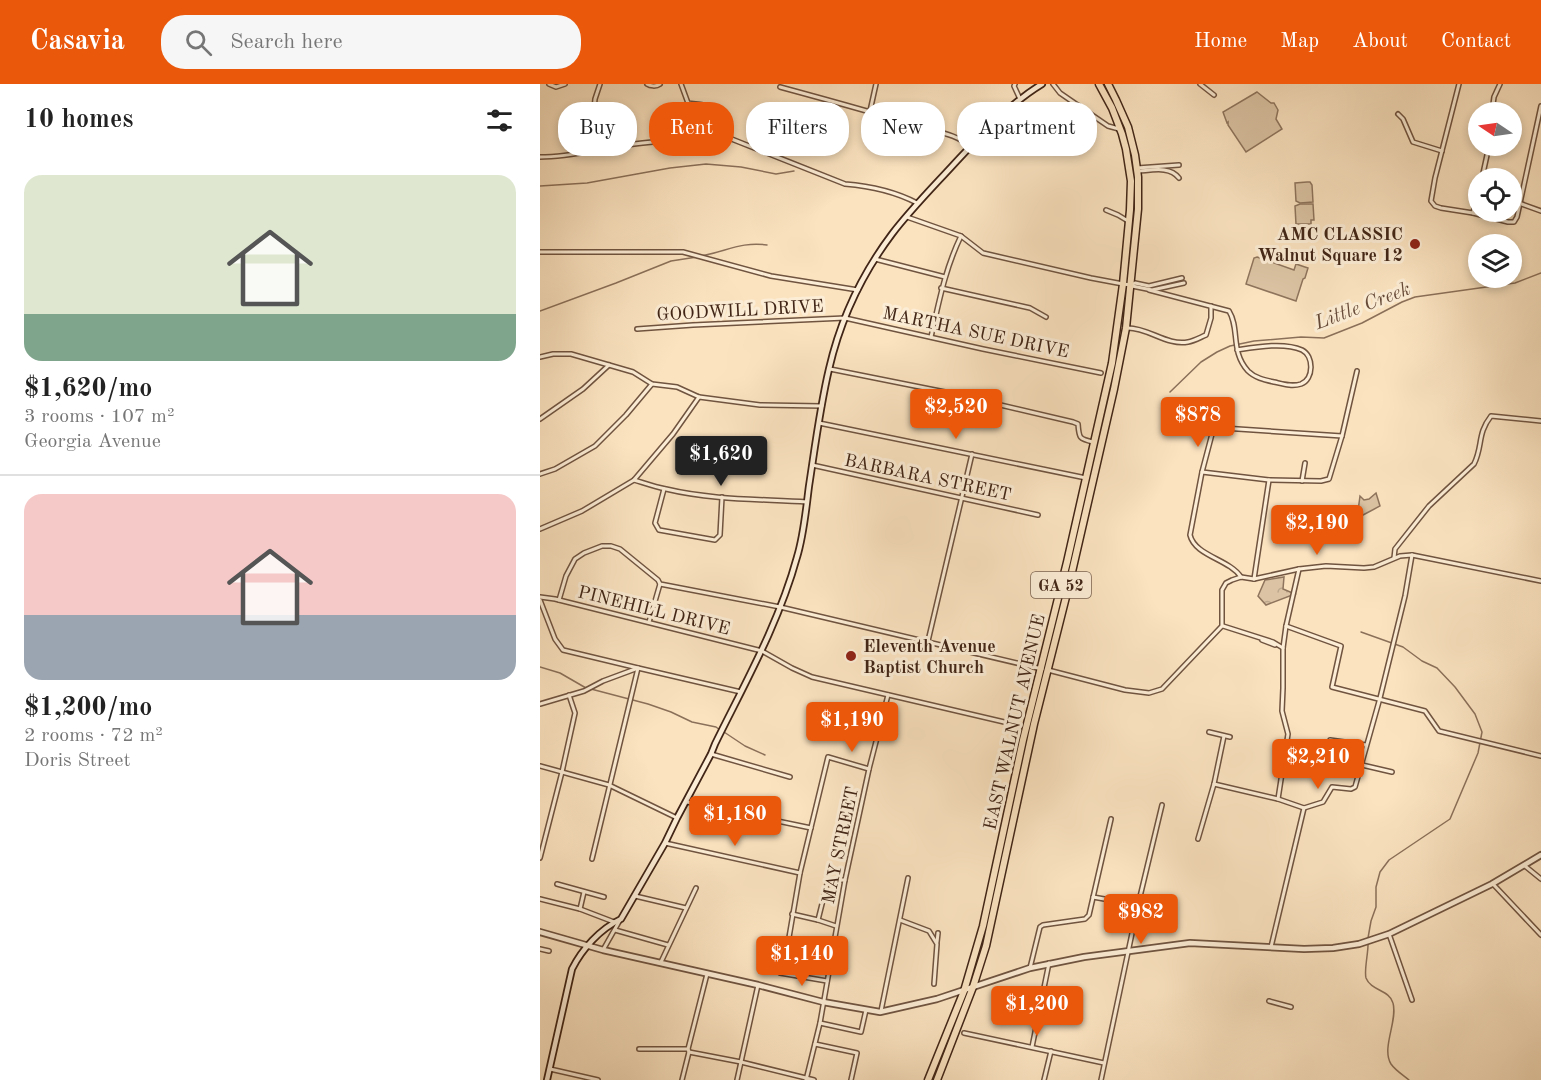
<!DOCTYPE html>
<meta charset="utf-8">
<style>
body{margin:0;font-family:"Old Standard TT",serif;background:#f6f6f6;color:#222;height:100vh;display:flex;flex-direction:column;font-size:22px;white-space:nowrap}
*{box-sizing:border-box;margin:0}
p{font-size:20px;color:#767676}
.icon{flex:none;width:33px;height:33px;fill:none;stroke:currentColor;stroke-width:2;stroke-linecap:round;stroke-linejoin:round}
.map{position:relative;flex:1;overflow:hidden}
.drawer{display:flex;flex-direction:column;background:#fff;width:540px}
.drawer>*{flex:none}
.banner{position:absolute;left:18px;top:18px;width:570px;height:54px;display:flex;gap:12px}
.needle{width:39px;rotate:283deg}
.controls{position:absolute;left:928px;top:18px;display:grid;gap:12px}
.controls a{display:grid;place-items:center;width:54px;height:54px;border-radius:50%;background:#fff;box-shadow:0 3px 9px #0003;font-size:30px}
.price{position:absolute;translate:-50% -51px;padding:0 14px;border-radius:6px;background:#ea580c;color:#fff;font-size:20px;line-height:39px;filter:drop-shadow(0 2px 3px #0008)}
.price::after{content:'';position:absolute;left:50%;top:36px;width:18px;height:14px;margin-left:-9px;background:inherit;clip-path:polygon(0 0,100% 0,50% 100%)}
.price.on{background:#222;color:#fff}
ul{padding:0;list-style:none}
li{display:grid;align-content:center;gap:12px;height:318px;padding:0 24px}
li+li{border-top:2px solid #e0e0e0}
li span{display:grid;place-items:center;height:186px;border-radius:18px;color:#555}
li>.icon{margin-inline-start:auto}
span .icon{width:108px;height:108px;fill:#fffc;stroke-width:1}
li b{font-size:26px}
h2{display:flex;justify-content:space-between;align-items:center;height:72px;padding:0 24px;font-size:26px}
.pill{padding:0 21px;border-radius:24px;background:#fff;box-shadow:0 3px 9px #0003;font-size:21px;line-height:54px}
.pill.on{background:#ea580c;color:#fff}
header{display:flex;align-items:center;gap:36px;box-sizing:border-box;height:84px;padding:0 30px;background:#ea580c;color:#fff}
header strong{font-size:28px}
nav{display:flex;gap:33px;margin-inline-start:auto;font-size:21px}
.search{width:420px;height:54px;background:#f6f6f6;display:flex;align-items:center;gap:15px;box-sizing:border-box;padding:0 21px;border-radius:24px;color:#767676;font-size:22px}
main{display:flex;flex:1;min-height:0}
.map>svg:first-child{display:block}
</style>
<header>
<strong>Casavia</strong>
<div class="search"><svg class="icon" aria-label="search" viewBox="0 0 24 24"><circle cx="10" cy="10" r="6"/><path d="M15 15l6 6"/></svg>Search here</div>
<nav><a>Home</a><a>Map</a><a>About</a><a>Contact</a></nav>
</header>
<main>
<section class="drawer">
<h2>10 homes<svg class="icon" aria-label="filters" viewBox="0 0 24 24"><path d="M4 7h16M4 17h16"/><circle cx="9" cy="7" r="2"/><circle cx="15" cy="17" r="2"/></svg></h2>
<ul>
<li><span style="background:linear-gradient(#dfe7d0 75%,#7fa58c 0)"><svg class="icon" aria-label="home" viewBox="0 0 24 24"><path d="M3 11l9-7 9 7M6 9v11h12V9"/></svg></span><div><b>$1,620/mo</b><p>3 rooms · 107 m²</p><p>Georgia Avenue</p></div></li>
<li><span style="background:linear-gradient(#f6c9c9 65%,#9aa5b1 0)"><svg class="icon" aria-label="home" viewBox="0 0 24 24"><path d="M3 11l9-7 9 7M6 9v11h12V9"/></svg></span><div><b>$1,200/mo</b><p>2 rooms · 72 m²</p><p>Doris Street</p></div></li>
</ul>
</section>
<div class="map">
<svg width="1001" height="996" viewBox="0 0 1001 996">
<defs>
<pattern id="forest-crowns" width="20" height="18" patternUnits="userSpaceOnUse" patternTransform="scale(1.5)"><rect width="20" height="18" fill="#dbc3a3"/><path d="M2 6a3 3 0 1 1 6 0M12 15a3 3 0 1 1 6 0" fill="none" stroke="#bda78c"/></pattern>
</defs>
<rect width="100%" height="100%" fill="#fbe3c0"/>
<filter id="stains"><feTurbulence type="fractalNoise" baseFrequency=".00333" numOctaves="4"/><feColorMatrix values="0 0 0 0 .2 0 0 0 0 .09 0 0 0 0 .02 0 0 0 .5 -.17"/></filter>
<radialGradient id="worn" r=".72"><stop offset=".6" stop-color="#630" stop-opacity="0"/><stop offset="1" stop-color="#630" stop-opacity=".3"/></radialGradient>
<!-- green -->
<g fill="#dbc3a3" stroke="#8e745c" stroke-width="1.5">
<path d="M717,8L731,19H734L738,26L736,35L742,45L706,68L688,41V38L687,39L683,28Z"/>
<path d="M767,98H770L772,101L773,118L760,119L756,117L755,99Z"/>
<path d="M760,120H773L774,136H771V140H756L755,122Z"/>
<path d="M717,173L754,186L756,180L768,184L765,194L763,195L756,217L706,200L714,174Z"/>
<path d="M836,409L840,422L823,431L818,427L820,412L824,416L829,415Z"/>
<path d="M794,427L809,430L805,444L797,445L792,444L789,433Z"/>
</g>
<!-- forest -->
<path fill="url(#forest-crowns)" stroke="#8e745c" stroke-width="1.5" d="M744,493L743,505L755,510L726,521L718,512L725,496Z"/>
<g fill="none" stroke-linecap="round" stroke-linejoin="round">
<!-- stream -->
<g stroke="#8b7059" stroke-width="1.5">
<path d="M0,102L47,99L130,84L166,80L201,83L236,90L254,87"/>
<path d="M161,172C185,168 202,157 227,161"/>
<path d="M0,227L76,199L131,177L157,173"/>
<path d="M630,308L661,278L677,268L690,262L714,257L761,253L784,254L822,239L862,218L875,213L975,199L1001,189"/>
<path d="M821,548L863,563L882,577L897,584L915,603L935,630L942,648L938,669L910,735L849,776L840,788L836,803V823L831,837L828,854"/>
<path d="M0,583L20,589L46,604"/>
<path d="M51,605L108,620L131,628L152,638L176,643L180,646"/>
<path d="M184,648L205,662L225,671"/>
<path d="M828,861C828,870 824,887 826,894C831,907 850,906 853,919C858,937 841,964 851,980C855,986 863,991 869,996"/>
</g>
<defs>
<g id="minor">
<path d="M9,0L16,3L25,0"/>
<path d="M60,0L55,15L54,25L63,66"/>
<path d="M107,0C110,2 116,3 120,0"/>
<path d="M141,0L148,19C157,21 176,20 181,31C183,37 183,46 184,52"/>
<path d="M475,0L474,2L480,15"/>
<path d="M513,0L520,9L568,42L579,45"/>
<path d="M660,0L674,11"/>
<path d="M919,0L895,94L891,117L895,122L901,124L933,129L968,138H974L977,133L1001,22"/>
<path d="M240,3C288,16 336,29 384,44C398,48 419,51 430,63"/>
<path d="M330,27L336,0"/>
<path d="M952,28L954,13L960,0"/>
<path d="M858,30L863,35L873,58L902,67"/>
<path d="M0,73C31,73 57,65 87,61C100,59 112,58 124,57C145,55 165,62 184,52L305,100C330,102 354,107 377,119"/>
<path d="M597,84L639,81"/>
<path d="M599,87C613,86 630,82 639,94"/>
<path d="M942,94L949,62"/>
<path d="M979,119L1001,127"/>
<path d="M566,126L578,131L588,137"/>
<path d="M933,129L939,106"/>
<path d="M367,133L421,152L443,169L551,194L583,200L591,201L595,199L609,202L642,194"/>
<path d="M0,168H143L231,192L318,206"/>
<path d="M335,175L405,193"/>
<path d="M592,202L612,206L644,199"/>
<path d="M401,204L490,224L506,233"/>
<path d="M609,206L689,227C700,245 690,267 708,287C715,294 725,296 734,298C743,300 752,303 761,300C774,295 774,272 762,266C744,258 716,263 697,266"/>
<path d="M588,244C609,244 627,262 648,258C654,257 661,253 666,251L671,234V222"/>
<path d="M97,245L153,241L305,234L443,265L561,289"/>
<path d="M391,253C399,218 405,185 421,152"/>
<path d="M0,273L13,270H31L93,288L112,300L137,303L159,313L220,321L282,322"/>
<path d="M290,285L405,308L533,338L538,340C539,354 539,355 553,358"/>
<path d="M0,335L43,305L69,281"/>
<path d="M279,339L546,394"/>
<path d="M272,381L498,431"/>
<path d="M662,388L729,396L781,397L789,395L802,352L817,287"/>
<path d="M0,390L15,385L55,362L86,331L112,300"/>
<path d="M94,396C104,399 115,403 126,405C172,416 220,415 267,418"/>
<path d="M762,397L765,379"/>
<path d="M124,405L115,439L119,446L175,456L180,451L182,413"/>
<path d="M0,445L42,427L94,396L133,350L159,313"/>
<path d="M854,474L855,465L889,422L934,380C943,362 937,350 951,332L1001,337"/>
<path d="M701,493C689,475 655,472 650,451L662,388L672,350L675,347L683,344L802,352"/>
<path d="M714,495L729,396"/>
<path d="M0,513L15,515L222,567L252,584L272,593L477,641"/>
<path d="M0,516L15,555L23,566L98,584L52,775"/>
<path d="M19,516L26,492L35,475L44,469L62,462H71L80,465L118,496L120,500L240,523L502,585"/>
<path d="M109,538L120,500"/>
<path d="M683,542L733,558L743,564"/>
<path d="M746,542L801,562L792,603L885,627L899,647L1001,672"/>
<path d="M722,556L735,561"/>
<path d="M388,557L432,370"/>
<path d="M508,586L585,606L609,609L622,605L682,542V506L686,499L692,496L701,493L714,495L759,485L786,482L824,484L834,483L860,472L872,471L1001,497"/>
<path d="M0,620L44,607L63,597L98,584L201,608"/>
<path d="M669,648L690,653"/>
<path d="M790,656L826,661"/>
<path d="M171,670L250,693"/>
<path d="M822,681L852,688"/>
<path d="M0,682L69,701L137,734"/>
<path d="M674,700L738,715L764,724L783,718L792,703L811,705L815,703L840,614L865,512L872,471"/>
<path d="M738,715L748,650L742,627L743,604V564L746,542L759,485"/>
<path d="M147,718L271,744"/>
<path d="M658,755L674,700L684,652"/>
<path d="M125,759L260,789"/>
<path d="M0,774L22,688L35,629L29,611"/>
<path d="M985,782L1001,795"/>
<path d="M17,800L64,813"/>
<path d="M953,800L1001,851"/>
<path d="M95,812L146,824"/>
<path d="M553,813L598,821"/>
<path d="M0,815L40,825L74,838"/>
<path d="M40,825L44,808"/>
<path d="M252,830L278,836L296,842"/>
<path d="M278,836L287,800L291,796H305"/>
<path d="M360,836L389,847L397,860L394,900"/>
<path d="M75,846L128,861"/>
<path d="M849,850L872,916"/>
<path d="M397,858L398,849"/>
<path d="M731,863L764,724"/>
<path d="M0,865L9,867"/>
<path d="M63,866L80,836"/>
<path d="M291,876L247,865L260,789L288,673L329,685"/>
<path d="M121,878L156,804"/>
<path d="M490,884L500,843L503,841L545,835L549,831L571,735"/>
<path d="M240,889L287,897"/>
<path d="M729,917L751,923"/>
<path d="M341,927L368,794"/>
<path d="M280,939L321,948L326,926"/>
<path d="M424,949L564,979"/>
<path d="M275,960L317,969L311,996"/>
<path d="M492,963L509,879"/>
<path d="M99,965H148"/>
<path d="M149,968L201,978L274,996"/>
<path d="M10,985L58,996"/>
<path d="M142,996L149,968L148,965L167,890"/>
<path d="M197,996L218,901"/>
<path d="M266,996L280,939L305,796L329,685L348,611"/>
<path d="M504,996L511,967"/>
<path d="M561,996L598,821L622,721"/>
</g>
<path id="tertiary" d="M0,848L63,866L218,901L283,918L340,928L397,915L490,884L544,873L650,859L764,865L793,864L819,860L849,850L952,800L1001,771"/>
<path id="secondary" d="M7,996L32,885C42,865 60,845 81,835L125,759L137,734L171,670L175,660C205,599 239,539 257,473C264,450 266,425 269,402C275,363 280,323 289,285C300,237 322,190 352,150C371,125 394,102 415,79C442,50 469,20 502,0"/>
<g id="primary">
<path d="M388,996L424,907L443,842L483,656L527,478L572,279L583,200L590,126L591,97L586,65L582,50L572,24L559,0"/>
<path d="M397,996L433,903L446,862L494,640L529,501L574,305L586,244L598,125V93L595,71L588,43L576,16L568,0"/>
</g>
</defs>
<!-- minor casing -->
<use href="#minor" stroke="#705440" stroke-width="6"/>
<!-- tertiary casing -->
<use href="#tertiary" stroke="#705440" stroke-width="8"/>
<!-- secondary casing -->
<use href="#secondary" stroke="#412516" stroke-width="8"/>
<!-- primary casing -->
<use href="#primary" stroke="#412516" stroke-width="9"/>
<!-- minor -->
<use href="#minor" stroke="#fcedd6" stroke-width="3"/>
<!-- tertiary -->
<use href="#tertiary" stroke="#fcedd6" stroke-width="4.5"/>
<!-- secondary -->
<use href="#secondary" stroke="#fcedd6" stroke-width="4.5"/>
<!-- primary -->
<use href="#primary" stroke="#fbe3c0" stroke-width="6"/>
</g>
<!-- markers -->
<g fill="#8f2418" stroke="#fcedd6" stroke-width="2">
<circle cx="875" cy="160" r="6"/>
<circle cx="311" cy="572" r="6"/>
</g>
<g text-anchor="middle" stroke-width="6" stroke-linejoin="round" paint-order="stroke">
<!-- shield labels -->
<rect fill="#fcedd6" stroke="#796150" stroke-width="1.5" x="491" y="488" width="60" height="26" rx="4.5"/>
<g font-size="16" font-weight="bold" fill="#412516">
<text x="521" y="507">GA 52</text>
</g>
<!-- poi labels -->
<g font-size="18" font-weight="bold" fill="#412516" stroke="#fcedd6" text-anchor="end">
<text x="863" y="156">AMC CLASSIC<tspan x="863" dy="21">Walnut Square 12</tspan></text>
<text x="323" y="568" text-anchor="start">Eleventh Avenue<tspan x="323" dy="21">Baptist Church</tspan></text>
</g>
<!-- street labels -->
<g font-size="18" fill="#412516" stroke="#fcedd6">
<text transform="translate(200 226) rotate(-3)" y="6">GOODWILL DRIVE</text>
<text transform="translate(436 248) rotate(12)" y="6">MARTHA SUE DRIVE</text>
<text transform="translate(388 393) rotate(12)" y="6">BARBARA STREET</text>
<text transform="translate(114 526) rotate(14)" y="6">PINEHILL DRIVE</text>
<text transform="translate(474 638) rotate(-77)" y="6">EAST WALNUT AVENUE</text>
<text transform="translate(300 761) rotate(-78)" y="6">MAY STREET</text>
</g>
<!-- water labels -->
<g font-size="20" font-style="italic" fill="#664a38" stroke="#fcedd6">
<text transform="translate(822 221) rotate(-21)" y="7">Little Creek</text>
</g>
</g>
<rect width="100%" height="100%" filter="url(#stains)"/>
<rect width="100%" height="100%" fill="url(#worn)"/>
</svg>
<div class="controls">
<a><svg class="needle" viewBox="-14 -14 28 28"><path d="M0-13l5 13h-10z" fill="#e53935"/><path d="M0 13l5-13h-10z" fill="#767676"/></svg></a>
<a><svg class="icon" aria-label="locate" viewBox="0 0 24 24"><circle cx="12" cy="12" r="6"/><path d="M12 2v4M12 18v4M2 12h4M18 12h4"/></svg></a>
<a><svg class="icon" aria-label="layers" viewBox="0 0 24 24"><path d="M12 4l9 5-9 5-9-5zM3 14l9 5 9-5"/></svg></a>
</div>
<b class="price" style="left:416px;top:356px">$2,520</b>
<b class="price" style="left:658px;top:364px">$878</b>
<b class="price on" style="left:181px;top:403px">$1,620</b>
<b class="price" style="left:777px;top:472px">$2,190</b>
<b class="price" style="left:312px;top:669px">$1,190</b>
<b class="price" style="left:778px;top:706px">$2,210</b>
<b class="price" style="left:195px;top:763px">$1,180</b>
<b class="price" style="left:601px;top:861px">$982</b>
<b class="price" style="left:262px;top:903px">$1,140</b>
<b class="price" style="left:497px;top:953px">$1,200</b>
<div class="banner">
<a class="pill">Buy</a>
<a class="pill on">Rent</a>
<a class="pill">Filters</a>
<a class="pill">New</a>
<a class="pill">Apartment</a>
</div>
</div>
</main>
